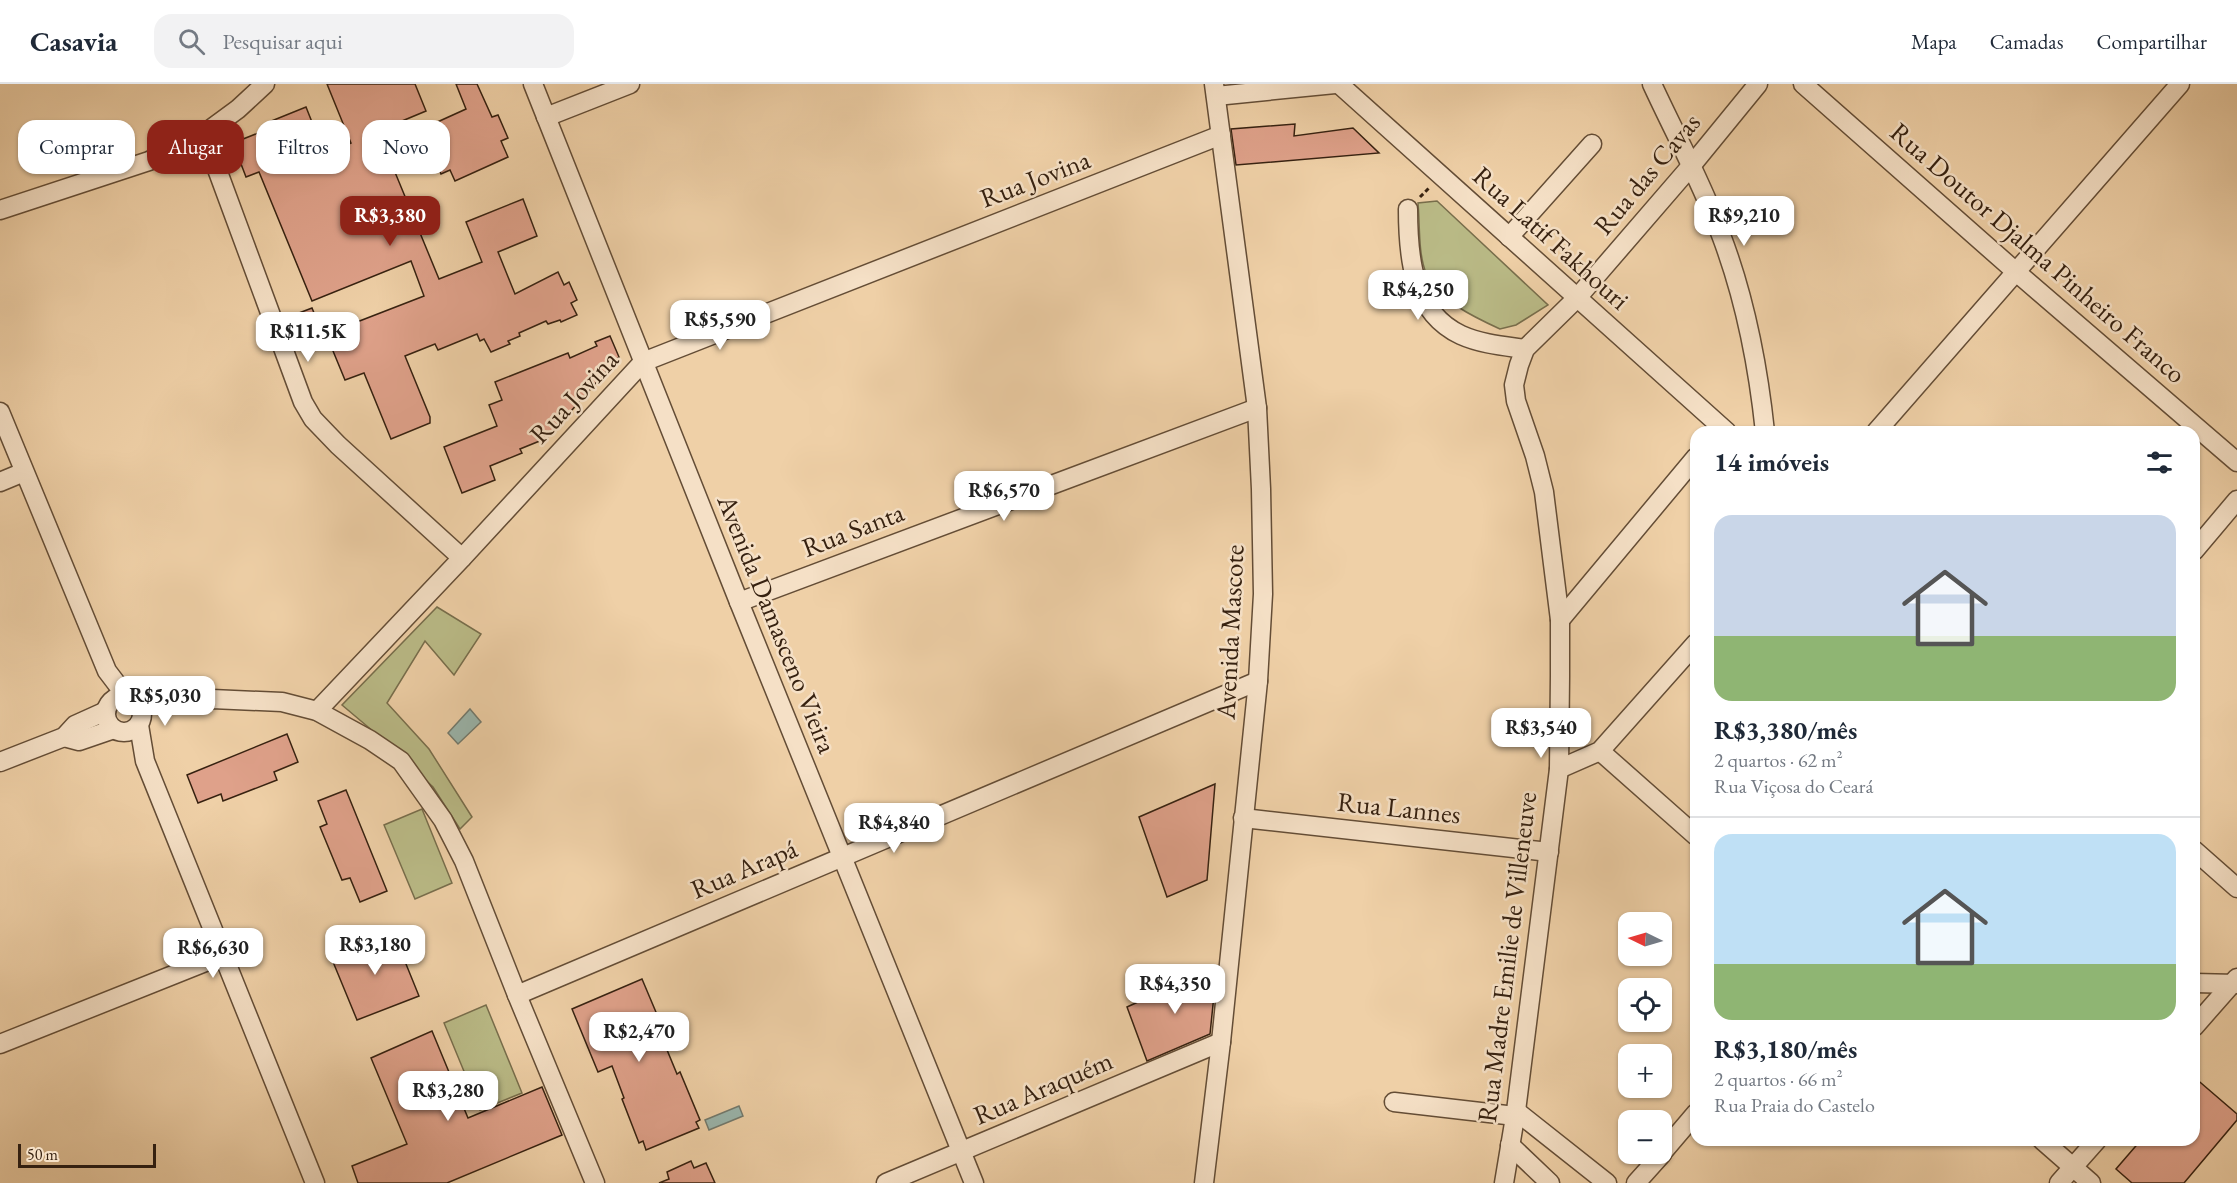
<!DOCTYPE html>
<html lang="pt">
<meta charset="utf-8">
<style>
body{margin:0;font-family:"EB Garamond",serif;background:#f2f2f3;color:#1f2937;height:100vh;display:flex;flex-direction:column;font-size:22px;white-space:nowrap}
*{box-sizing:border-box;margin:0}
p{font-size:20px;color:#747a83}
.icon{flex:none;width:33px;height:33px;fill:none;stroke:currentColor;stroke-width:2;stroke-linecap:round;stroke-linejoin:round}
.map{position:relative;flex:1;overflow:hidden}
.drawer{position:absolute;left:1690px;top:342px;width:510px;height:720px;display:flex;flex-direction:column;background:#fff;border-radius:18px;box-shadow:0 2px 4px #0004}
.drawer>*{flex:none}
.top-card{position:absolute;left:18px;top:36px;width:570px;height:54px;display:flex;gap:12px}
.needle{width:39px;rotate:275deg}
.fabs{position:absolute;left:1618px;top:828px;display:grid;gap:12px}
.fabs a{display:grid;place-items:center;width:54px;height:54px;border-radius:12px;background:#fff;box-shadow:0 2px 4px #0004;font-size:30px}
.scale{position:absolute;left:18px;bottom:15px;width:138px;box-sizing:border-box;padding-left:6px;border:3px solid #362110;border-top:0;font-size:16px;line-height:21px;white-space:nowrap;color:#362110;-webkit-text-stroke:4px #f5e0c6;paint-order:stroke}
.price{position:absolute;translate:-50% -51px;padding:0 14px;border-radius:12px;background:#fff;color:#222;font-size:20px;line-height:39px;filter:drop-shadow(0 2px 3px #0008)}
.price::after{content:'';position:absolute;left:50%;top:36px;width:18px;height:14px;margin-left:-9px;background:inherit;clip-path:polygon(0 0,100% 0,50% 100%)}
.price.current{background:#8f2418;color:#fff}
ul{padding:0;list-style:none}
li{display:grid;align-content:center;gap:12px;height:318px;padding:0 24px}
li+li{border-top:2px solid #e0e1e3}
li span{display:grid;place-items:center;height:186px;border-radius:18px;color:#555}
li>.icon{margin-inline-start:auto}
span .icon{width:108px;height:108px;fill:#fffc;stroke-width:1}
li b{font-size:26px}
h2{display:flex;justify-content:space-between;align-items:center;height:72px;padding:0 24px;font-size:26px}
.tag{padding:0 21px;border-radius:18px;background:#fff;box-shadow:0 2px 4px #0004;font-size:21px;line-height:54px}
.tag.current{background:#8f2418;color:#fff}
header{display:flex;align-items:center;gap:36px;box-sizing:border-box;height:84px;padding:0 30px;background:#fff;border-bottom:2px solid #e0e1e3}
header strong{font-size:28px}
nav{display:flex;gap:33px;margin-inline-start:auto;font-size:21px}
.search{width:420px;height:54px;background:#f2f2f3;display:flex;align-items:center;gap:15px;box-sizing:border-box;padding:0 21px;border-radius:18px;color:#747a83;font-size:22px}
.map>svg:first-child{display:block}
</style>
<header>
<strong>Casavia</strong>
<div class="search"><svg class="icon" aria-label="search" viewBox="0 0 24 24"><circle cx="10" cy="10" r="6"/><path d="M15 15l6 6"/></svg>Pesquisar aqui</div>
<nav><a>Mapa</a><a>Camadas</a><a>Compartilhar</a></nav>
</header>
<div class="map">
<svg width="2237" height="1099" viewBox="0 0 2237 1099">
<rect width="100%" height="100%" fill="#efd0a7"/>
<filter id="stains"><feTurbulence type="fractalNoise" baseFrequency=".00333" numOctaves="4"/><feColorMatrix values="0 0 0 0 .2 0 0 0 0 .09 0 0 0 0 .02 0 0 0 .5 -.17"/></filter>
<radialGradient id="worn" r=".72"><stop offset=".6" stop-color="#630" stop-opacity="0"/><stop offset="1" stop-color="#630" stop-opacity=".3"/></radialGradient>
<!-- green -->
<g fill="#babb87" stroke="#786e4c" stroke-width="1.5">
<path d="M1437,117L1548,221L1516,241L1500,245C1476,234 1437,216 1426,189C1418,169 1420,141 1418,119Z"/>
<path d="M437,523L481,550L454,591L425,557L387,619L429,665L472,733L460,745L433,703L374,648L342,621Z"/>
<path d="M422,725L452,799L415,815L384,741Z"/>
<path d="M486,921L522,1009L480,1026L444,939Z"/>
</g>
<!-- water -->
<g fill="#9ab6ad" stroke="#727a6e" stroke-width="1.5">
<path d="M470,625L481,638L458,660L448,649Z"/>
<path d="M739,1022L743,1032L709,1046L705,1036Z"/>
</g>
<!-- building -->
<g fill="#dfa18a" stroke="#362110" stroke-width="1.5">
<path d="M327,0H415L426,27L378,47L439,195L482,178L466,138L523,115L537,152L498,168L515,210L558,188L564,201L569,198L577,216L571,219L577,231L561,238L560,236L548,240L546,237L519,249L520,252L508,257L510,260L491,268L484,255L480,257L477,250L438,266L435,260L405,272L430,333V339L391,355L364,289L345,296L326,250L424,212L411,177L312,217L259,88L246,93L233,59L271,44L269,38L306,23L325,71L351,59Z"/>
<path d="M456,0H477L492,33L498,31L508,54L501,57L508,73L455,97L450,86L441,90L422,45L466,25Z"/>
<path d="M1295,40L1294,52L1353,44L1379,69L1236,81L1231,45Z"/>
<path d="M312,224L319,241L305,246L299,229Z"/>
<path d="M610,252L619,273L547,354L520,365L522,369L490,382L495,396L462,409L444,363L497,342L489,321L502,316L495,298L568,269L570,274L597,262L595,258Z"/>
<path d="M287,650L298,678L274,688L277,696L223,717L221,710L198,719L187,691Z"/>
<path d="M1215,700L1207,796L1167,813L1139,733Z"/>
<path d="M346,706L387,807L360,818L350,794L342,796L320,743L327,740L318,717Z"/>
<path d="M393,848L419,912L357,936L331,873Z"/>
<path d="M1217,882L1210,950L1147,977L1127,923Z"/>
<path d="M642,895L669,959L665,961L677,990L680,988L700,1036L696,1038L699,1044L646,1066L643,1057L639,1059L622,1015L624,1014L612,982L598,988L572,925Z"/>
<path d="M432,947L468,1034L542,1003L562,1051L447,1099H358L352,1082L407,1060L371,974Z"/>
<path d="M2194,993L2237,1030V1036L2184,1099H2132L2116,1085L2141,1056H2194Z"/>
<path d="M691,1077L694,1084L706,1079L715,1099H659L669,1095L667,1088Z"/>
</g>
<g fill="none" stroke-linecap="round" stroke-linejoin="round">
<defs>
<g id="minor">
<path d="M533,0L739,518L974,1099"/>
<path d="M1339,0L1727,348"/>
<path d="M1652,0C1675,50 1702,99 1721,151C1745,214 1758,281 1765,348"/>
<path d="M1803,0L2015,187L2237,378"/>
<path d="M1216,12L1335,0"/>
<path d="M546,33L630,0"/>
<path d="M204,50L303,318L313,335L338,361L462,474"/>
<path d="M1408,125C1408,172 1412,228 1461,251C1481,260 1504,262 1525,265"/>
<path d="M0,126L149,77L204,50L238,25L265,0"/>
<path d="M1509,153L1592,60"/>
<path d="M0,328L107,587L126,612"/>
<path d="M1876,348L2180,0"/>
<path d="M0,398L24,388"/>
<path d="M2194,467L2237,416"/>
<path d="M739,518L1257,324"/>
<path d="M1560,536L1696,373"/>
<circle cx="124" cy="630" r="18"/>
<path d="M137,617L170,619L212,615L282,618L317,627L370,656L401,677L443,736L464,777L517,911L595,1099"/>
<path d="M317,627L462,474L643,278L1221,51"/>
<path d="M139,641L145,677L315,1099"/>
<path d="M64,653L79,657L114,645"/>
<path d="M1600,667L1696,752"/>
<path d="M0,678L64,653L75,641L106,627"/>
<path d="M1559,685L1600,667L1696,559"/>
<path d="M1243,734L1549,768"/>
<path d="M2194,766L2237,804"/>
<path d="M2194,899L2237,900"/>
<path d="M517,911L1258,597"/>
<path d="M2194,943L2237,894"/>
<path d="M0,960L223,871"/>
<path d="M1394,1018L1515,1032"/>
<path d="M1516,1027L1607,1099"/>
<path d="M2042,1056L2091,1099"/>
<path d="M1510,1061L1550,1099"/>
<path d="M1662,1069L1696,1029"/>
<path d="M886,1099L1221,958"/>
<path d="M1204,1099L1221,958L1258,597L1263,510L1261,405L1257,324L1214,0"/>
<path d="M1504,1099L1516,1027L1559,685L1560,592V536L1544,408L1535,372L1516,317L1514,301L1519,281L1525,265L1577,214L1691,82L1758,0"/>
<path d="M1636,1099L1662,1070"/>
<path d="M2059,1099L2097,1056"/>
</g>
</defs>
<!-- minor casing -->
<use href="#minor" stroke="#644d36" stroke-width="21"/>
<!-- path -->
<path stroke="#362110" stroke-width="3" stroke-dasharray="4.5 3" stroke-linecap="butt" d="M1420,113L1430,103"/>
<!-- minor -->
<use href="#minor" stroke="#f5e0c6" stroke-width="18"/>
</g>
<g text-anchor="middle" stroke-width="5" stroke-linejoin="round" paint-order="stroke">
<!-- street labels -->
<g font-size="27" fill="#362110" stroke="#f5e0c6">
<text transform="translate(1647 90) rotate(-50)" y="9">Rua das Cavas</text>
<text transform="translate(1035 95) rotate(-21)" y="9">Rua Jovina</text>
<text transform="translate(1551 154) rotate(42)" y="9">Rua Latif Fakhouri</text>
<text transform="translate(2038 169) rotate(41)" y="9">Rua Doutor Djalma Pinheiro Franco</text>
<text transform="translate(574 313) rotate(-47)" y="9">Rua Jovina</text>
<text transform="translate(853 446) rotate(-21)" y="9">Rua Santa</text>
<text transform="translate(777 540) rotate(68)" y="9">Avenida Damasceno Vieira</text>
<text transform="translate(1230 548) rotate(-87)" y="9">Avenida Mascote</text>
<text transform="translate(1399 724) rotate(6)" y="9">Rua Lannes</text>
<text transform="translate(744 785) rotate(-23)" y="9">Rua Arapá</text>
<text transform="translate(1507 873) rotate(-83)" y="9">Rua Madre Emilie de Villeneuve</text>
<text transform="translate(1043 1004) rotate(-23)" y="9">Rua Araquém</text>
</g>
</g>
<rect width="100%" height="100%" filter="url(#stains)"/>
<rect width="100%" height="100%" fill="url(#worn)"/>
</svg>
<div class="fabs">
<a><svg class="needle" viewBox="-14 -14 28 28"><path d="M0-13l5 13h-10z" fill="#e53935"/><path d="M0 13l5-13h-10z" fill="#747a83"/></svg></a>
<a><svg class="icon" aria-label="locate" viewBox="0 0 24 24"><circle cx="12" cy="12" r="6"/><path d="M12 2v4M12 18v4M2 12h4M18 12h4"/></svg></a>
<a>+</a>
<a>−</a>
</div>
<div class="scale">50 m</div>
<b class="price current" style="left:390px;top:163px">R$3,380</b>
<b class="price" style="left:1744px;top:163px">R$9,210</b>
<b class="price" style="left:1418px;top:237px">R$4,250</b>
<b class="price" style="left:720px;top:267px">R$5,590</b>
<b class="price" style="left:308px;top:279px">R$11.5K</b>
<b class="price" style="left:1004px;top:438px">R$6,570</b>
<b class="price" style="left:165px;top:643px">R$5,030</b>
<b class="price" style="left:1541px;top:675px">R$3,540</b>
<b class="price" style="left:894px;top:770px">R$4,840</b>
<b class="price" style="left:375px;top:892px">R$3,180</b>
<b class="price" style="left:213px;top:895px">R$6,630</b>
<b class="price" style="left:1175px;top:931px">R$4,350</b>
<b class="price" style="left:639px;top:979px">R$2,470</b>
<b class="price" style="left:448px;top:1038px">R$3,280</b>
<div class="top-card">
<a class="tag">Comprar</a>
<a class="tag current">Alugar</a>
<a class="tag">Filtros</a>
<a class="tag">Novo</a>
</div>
<section class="drawer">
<h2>14 imóveis<svg class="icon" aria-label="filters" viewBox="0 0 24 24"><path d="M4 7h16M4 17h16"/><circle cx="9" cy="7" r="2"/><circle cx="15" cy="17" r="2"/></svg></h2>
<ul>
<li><span style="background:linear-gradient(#c9d6e8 65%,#8fb573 0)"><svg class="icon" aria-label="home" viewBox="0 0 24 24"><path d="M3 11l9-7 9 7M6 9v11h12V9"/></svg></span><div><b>R$3,380/mês</b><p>2 quartos · 62 m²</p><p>Rua Viçosa do Ceará</p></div></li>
<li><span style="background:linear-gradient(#bfe0f5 70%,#8fb573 0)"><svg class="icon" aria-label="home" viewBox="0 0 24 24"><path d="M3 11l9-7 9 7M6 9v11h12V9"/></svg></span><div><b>R$3,180/mês</b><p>2 quartos · 66 m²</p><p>Rua Praia do Castelo</p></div></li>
</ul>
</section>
</div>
